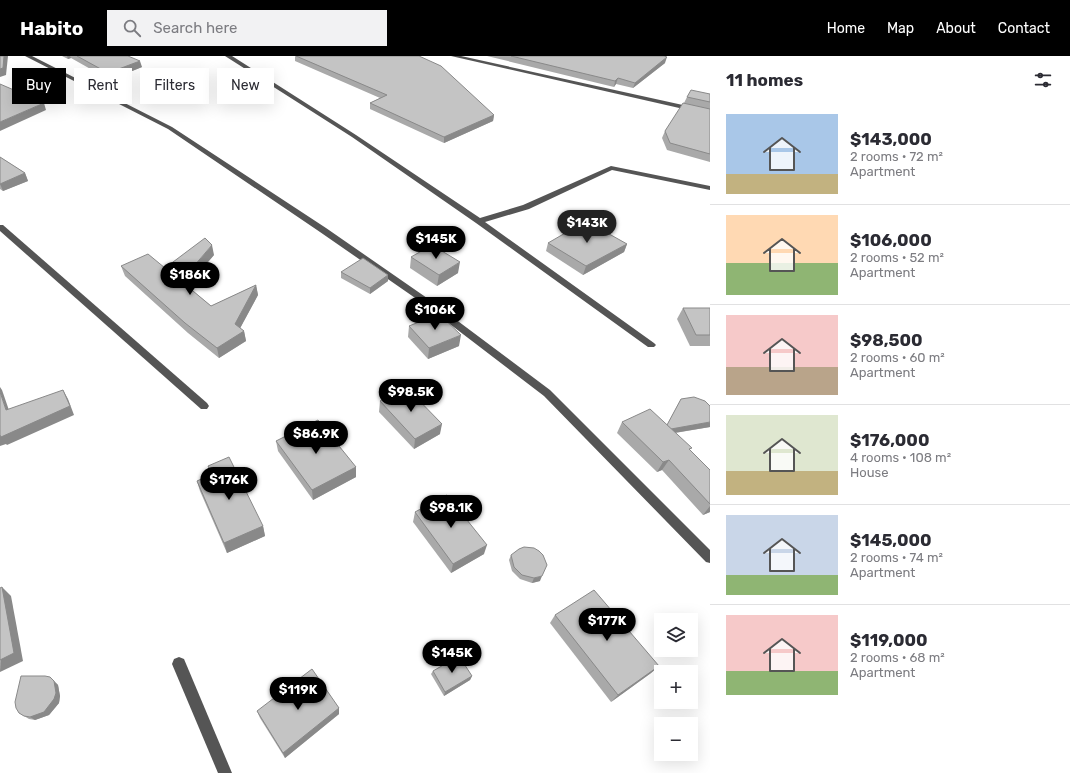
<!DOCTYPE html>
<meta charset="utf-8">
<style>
body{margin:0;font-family:Rubik,sans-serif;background:#f2f2f3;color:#2b2b33;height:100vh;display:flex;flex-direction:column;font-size:15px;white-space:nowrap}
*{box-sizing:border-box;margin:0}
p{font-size:13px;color:#7c7c81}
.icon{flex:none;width:22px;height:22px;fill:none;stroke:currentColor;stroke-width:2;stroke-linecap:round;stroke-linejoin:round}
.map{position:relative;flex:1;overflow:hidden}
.sheet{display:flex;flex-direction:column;background:#fff;width:360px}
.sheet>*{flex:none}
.banner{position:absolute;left:12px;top:12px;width:380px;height:36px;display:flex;gap:8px}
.controls{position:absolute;left:654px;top:557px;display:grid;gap:8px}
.controls a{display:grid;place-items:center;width:44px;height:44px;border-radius:0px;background:#fff;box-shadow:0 4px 16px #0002;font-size:20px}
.price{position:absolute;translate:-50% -34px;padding:0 9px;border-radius:14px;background:#000;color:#fff;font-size:13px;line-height:26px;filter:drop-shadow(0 1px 2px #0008)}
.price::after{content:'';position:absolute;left:50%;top:24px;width:12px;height:9px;margin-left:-6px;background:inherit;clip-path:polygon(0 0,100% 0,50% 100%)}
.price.selected{background:#222;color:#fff}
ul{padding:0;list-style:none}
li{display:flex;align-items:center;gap:12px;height:100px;padding:0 16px}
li+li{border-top:1px solid #e1e1e2}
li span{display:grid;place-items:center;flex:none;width:112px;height:80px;border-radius:0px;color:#555}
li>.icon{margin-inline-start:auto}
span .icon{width:48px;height:48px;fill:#fffc;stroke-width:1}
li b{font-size:17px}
h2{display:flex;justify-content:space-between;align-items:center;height:48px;padding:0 16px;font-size:17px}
.tag{padding:0 14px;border-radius:0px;background:#fff;box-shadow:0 4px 16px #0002;font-size:14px;line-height:36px}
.tag.selected{background:#000;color:#fff}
header{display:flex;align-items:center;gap:24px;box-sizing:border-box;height:56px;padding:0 20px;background:#000;color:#fff}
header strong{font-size:19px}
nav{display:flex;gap:22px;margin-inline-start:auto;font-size:14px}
.search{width:280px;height:36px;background:#f2f2f3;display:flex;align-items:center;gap:10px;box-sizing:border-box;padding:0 14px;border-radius:0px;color:#7c7c81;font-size:15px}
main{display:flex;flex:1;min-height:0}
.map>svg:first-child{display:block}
</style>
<header>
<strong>Habito</strong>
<div class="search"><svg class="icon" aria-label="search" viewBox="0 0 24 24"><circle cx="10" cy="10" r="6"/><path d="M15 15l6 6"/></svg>Search here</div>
<nav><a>Home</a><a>Map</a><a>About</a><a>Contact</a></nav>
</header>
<main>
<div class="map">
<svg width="710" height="717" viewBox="0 0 710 717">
<rect width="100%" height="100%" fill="#fff"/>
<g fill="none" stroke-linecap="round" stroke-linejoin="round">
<!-- minor -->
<g fill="#555" fill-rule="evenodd">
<path d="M25,0H32L172,71L326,172L427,242L550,334L710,494V507L706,506L544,340L421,246L320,176L168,73Z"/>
<path d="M225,0H232L356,79L480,162L523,149L611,110L710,130V134L612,114L529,153L485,166L654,287L656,289L654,291H648L476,167L352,81Z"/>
<path d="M451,0H461L710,55V59Z"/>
<path d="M0,169H3L207,347L209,350L207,353H201L0,175Z"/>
<path d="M179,601L184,603L232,717H218L172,608L174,603Z"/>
</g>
</g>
<!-- wall -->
<g fill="#a9a9a9">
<path d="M62,0H128L142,11L110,24L71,2L68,3Z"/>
<path d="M295,0L494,59L493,65L444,87L370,53V47L380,42L295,5Z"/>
<path d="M487,0H664L665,7L633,32L616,28L614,31Z"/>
<path d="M710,38V106L667,94L662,82L665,75L684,47L687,41Z"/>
<path d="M0,101L25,117L28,125L3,135L0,133Z"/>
<path d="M548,187L627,188L624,196L583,219L546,195Z"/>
<path d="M214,199L187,230L211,250L256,229L258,239L240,272L244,275L246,285L219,302L188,277L125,220L121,210L165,212Z"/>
<path d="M411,201L458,217L437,230L410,212Z"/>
<path d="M341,216L388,219V225L370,238L341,222Z"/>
<path d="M683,252H710V290H690L677,263Z"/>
<path d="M409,270L459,290L428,303L408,281Z"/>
<path d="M681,343L710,371L675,377L690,394L710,414V456L703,459L662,414L657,416L617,377L622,366L667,369Z"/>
<path d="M380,345L440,378L414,393L379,356Z"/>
<path d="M276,385L356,411V421L313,444L278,395Z"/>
<path d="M208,410L263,470L265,480L227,497L200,435L197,425L211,419Z"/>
<path d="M415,456L484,498L451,517L413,466Z"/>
<path d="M511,499L540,525L532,527L520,523L512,515L509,504Z"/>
<path d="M555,559L659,610L651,617L611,646L550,567Z"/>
<path d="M433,615L472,620L470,624L444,640L431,618Z"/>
<path d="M50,621L58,629L60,640L59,647L49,659L35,664L29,663L19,657Z"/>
<path d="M339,652V658L285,702L260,662L257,655Z"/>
</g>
<!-- shaded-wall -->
<g fill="#898989">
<path d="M4,0H8L6,19L0,21V13Z"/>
<path d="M67,0H70L71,2L68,3Z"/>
<path d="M667,1L665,7L633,32L635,27Z"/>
<path d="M140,5L142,11L110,24L108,17Z"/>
<path d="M618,22L616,28L614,31L615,25Z"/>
<path d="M44,47L46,54L0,75V66Z"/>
<path d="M494,59L493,65L444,87V81Z"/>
<path d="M25,117L28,125L3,135L0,128Z"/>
<path d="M627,188L624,196L583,219L586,210Z"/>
<path d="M212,189L214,199L183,235L181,225Z"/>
<path d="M460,206L458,217L437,230L439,219Z"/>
<path d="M388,219V225L370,238V232Z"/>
<path d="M256,229L258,239L237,278L235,268Z"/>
<path d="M244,275L246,285L219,302L217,292Z"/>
<path d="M461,279L459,290L428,303L429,292Z"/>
<path d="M0,331L2,334L12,363L6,354L0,336Z"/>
<path d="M63,334L68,343L74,359L7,389L6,388L0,390V379Z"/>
<path d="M710,366V371L661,379L664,374Z"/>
<path d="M442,368L440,378L414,393L415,383Z"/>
<path d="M669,404L662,414L657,416L663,406Z"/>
<path d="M356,411V421L313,444L312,434Z"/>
<path d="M710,450V456L703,459Z"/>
<path d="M263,470L265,480L227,497L224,487Z"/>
<path d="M487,489L484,498L451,517L453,508Z"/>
<path d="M542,520L540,525L532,527L534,522Z"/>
<path d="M2,531L11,540L23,605L0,616Z"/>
<path d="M659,610L651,617L611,646L618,639Z"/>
<path d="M472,620L470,624L444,640L445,636Z"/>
<path d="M50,621L58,629L60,640L59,647L49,659L35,664L30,661Z"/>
<path d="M339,652V658L285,702L283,697Z"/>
</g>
<!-- building -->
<g fill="#c4c4c4" stroke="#898989">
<path d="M0,0H4L3,12L0,13Z"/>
<path d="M77,0H128L140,5L108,17Z"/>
<path d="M296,0H419L441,10L494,59L444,81L370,47L387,39Z"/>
<path d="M511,0H664L667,1L635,27L618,22L615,25Z"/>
<path d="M0,28L44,47L0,66Z"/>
<path d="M691,34L710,38V46L687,41Z"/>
<path d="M683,47L710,53V98L670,87L665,75Z"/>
<path d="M0,101L25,117L0,128Z"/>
<path d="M586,165L627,188L586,210L548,187Z"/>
<path d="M205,182L212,189L181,225L211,250L256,229L235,268L244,275L217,292L185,267L121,210L148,198L165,212Z"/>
<path d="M432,189L460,206L439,219L411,201Z"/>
<path d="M363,202L388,219L370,232L341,216Z"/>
<path d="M683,252H710V279H696Z"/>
<path d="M439,258L461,279L429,292L409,270Z"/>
<path d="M406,331L442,368L415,383L380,345Z"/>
<path d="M63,334L70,350L1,381L0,379V336L6,354Z"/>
<path d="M694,341L705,345L710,350V366L671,373L667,369L681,343Z"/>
<path d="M650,353L692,392L689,393L710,414V448L669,404L663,406L622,366Z"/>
<path d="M318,364L356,411L312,434L276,385Z"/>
<path d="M229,401L263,470L224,487L197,425L212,418L208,410Z"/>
<path d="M447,439L487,489L453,508L415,456Z"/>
<path d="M524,491L534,492L539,495L543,499L547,509L542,520L534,522L522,519L514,511L511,499L519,493Z"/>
<path d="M2,531L14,597L0,604V532Z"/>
<path d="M594,534L659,610L618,639L555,559Z"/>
<path d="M459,600L472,620L445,636L433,615Z"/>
<path d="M312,613L339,652L283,697L257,655Z"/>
<path d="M21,620H45L50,621L54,625L56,637L54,643L44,656L30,661L24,660L19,657L16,652L15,646Z"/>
</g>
</svg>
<div class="controls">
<a><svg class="icon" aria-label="layers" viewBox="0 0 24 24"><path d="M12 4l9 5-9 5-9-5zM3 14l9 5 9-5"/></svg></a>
<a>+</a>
<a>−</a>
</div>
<b class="price selected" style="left:587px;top:188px">$143K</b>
<b class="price" style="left:436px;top:204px">$145K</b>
<b class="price" style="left:190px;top:240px">$186K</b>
<b class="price" style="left:435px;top:275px">$106K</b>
<b class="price" style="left:411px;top:357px">$98.5K</b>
<b class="price" style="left:316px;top:399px">$86.9K</b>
<b class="price" style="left:229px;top:445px">$176K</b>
<b class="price" style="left:451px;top:473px">$98.1K</b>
<b class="price" style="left:607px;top:586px">$177K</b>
<b class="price" style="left:452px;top:618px">$145K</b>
<b class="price" style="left:298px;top:655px">$119K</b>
<div class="banner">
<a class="tag selected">Buy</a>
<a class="tag">Rent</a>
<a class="tag">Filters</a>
<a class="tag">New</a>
</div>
</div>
<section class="sheet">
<h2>11 homes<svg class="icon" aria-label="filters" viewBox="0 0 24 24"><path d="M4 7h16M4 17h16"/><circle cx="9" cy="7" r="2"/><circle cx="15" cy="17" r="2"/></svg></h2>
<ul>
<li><span style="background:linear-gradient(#a9c7e8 75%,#c2b280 0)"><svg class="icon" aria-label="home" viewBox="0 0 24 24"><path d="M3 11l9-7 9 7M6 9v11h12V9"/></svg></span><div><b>$143,000</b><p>2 rooms · 72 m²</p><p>Apartment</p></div></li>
<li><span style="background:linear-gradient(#ffd9b3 60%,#8fb573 0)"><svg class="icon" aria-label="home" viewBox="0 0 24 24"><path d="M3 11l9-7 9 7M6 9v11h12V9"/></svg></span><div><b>$106,000</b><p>2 rooms · 52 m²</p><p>Apartment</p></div></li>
<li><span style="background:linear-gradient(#f6c9c9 65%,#b9a48a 0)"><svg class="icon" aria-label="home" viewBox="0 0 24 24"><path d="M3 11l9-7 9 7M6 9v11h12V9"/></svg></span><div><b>$98,500</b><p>2 rooms · 60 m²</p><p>Apartment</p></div></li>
<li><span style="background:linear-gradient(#dfe7d0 70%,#c2b280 0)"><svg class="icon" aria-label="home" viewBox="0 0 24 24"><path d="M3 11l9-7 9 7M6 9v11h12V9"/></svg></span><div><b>$176,000</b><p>4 rooms · 108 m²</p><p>House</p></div></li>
<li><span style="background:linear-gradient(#c9d6e8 75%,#8fb573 0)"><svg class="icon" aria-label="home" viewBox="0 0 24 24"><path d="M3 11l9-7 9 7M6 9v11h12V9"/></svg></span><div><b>$145,000</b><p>2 rooms · 74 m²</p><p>Apartment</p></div></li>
<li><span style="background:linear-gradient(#f6c9c9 70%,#8fb573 0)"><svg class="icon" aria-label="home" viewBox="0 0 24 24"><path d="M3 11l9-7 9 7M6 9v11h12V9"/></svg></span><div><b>$119,000</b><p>2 rooms · 68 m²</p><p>Apartment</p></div></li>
</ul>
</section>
</main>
